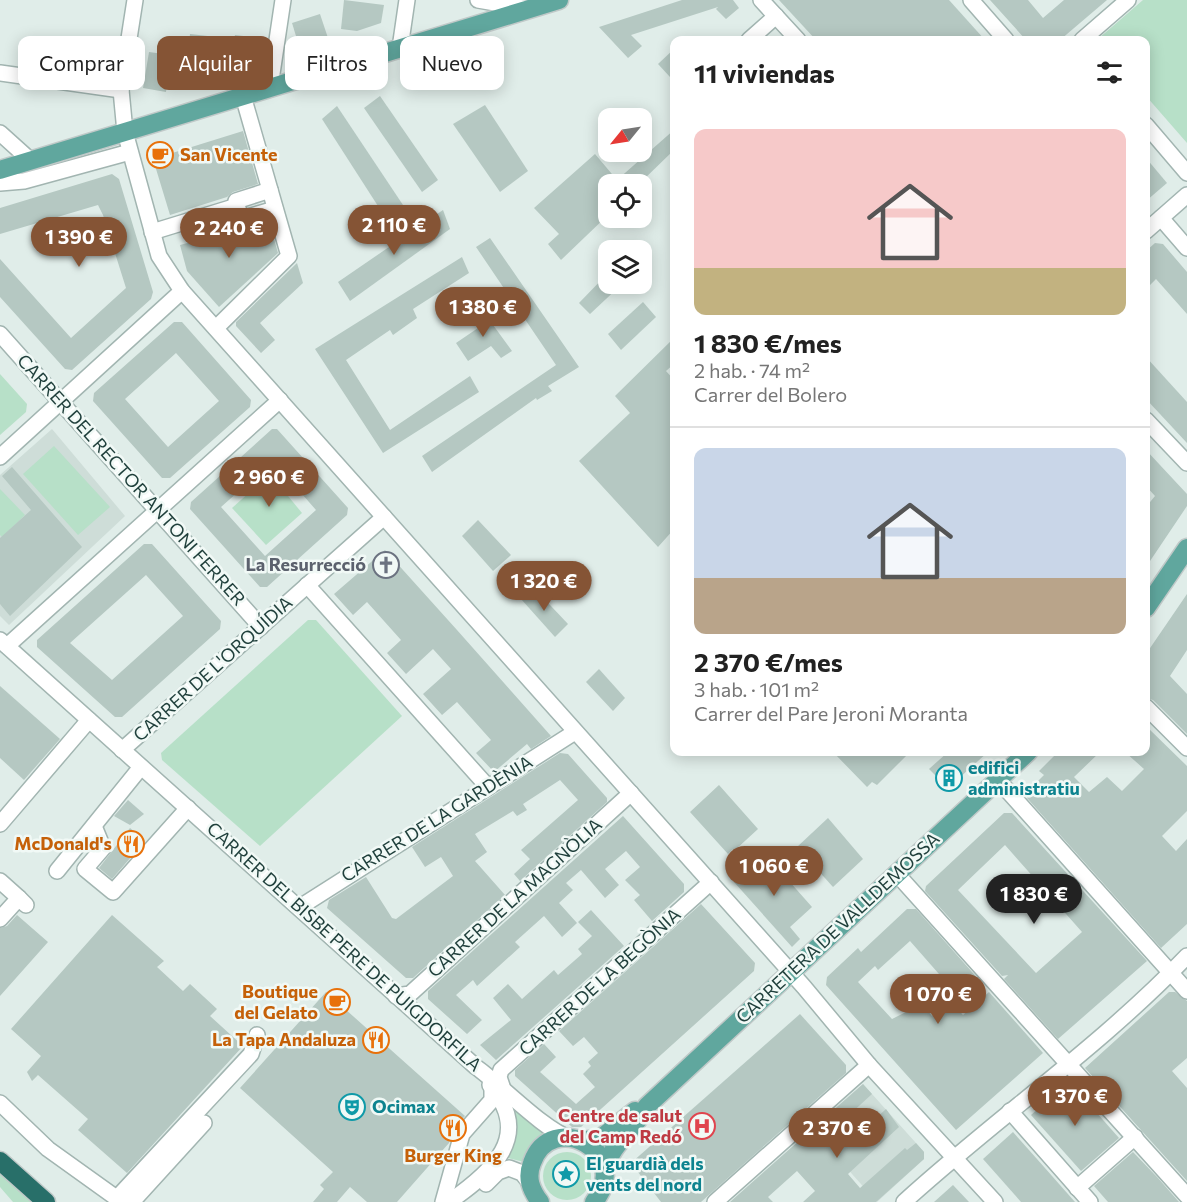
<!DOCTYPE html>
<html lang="es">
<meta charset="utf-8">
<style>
body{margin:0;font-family:Commissioner,sans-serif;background:#f6f6f6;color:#222;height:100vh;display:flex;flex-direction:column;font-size:22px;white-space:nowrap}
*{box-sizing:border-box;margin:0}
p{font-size:20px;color:#767676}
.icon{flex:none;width:33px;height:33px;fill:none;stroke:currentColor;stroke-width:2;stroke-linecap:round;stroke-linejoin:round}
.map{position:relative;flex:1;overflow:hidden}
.side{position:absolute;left:670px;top:36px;width:480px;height:720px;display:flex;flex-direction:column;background:#fff;border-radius:12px;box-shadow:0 3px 15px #0003}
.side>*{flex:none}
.hud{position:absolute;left:18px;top:36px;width:562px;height:54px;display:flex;gap:12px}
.needle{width:39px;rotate:240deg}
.controls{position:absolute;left:598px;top:108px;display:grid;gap:12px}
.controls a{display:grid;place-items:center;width:54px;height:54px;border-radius:12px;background:#fff;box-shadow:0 3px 15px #0003;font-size:30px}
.price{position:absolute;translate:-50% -51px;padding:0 14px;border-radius:21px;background:#855435;color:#fff;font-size:20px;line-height:39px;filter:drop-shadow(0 2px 3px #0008)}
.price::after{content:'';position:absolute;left:50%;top:36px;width:18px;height:14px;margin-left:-9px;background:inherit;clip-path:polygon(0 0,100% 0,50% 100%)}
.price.active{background:#222;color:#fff}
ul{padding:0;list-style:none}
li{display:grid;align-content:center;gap:12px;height:318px;padding:0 24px}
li+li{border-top:2px solid #e0e0e0}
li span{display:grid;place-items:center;height:186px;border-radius:12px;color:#555}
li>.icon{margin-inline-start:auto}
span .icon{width:108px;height:108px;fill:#fffc;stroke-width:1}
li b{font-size:26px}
h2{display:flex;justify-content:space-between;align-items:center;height:72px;padding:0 24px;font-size:26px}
.pill{padding:0 21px;border-radius:12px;background:#fff;box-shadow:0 3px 15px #0003;font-size:21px;line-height:54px}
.pill.active{background:#855435;color:#fff}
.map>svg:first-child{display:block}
</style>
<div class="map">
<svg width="1187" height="1202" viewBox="0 0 1187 1202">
<rect width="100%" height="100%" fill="#e0ede9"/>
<!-- built -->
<g fill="#ceddd8">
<path d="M52,429L125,516L9,625L0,616V475Z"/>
<path d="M863,1084L924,1152V1159L877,1202L844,1165L858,1152L826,1116Z"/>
</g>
<!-- green -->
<g fill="#b7e0c8">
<path d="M1143,0H1187V143L1146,96V40L1098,39Z"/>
<path d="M0,374L27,404L26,412L0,435Z"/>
<path d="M54,446L110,507L78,535L23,474Z"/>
<path d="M270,474L302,513L266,545L232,508Z"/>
<path d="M0,489L25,515L2,537L0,535Z"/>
<path d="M308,620H316L402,716L260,846L162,760L161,753Z"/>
<path d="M513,1104L547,1135L524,1162L508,1158L516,1131L511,1106Z"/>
<circle cx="567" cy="1176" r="24"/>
<path d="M0,1169L36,1202H13L0,1187Z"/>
</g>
<!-- building -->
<g fill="#b5c8c2" fill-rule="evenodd">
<path d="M344,0L384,5L381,23L357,31L341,29Z"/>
<path d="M682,0H733L739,8L726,19L716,9L718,7L631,35L642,46L628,58L599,27Z"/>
<path d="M779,0H949L985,40H816Z"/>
<path d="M990,0H1028L1043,18L1064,0H1107L1060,40H1026Z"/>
<path d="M320,14L329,41L300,49L292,23Z"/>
<path d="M190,34L234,39L235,35L260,38L255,62L218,57L217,66L194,63L195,55L188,54Z"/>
<path d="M675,48V72L670,77L658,64Z"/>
<path d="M149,52L171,55L166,92L143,88Z"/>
<path d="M380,96L438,180L422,192L364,108Z"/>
<path d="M485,105L528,171L500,192L453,124Z"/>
<path d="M337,106L403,205L385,217L322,119Z"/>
<path d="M675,129V149L639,184H609V214L561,260L548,244L559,234L534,208L595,154L617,180Z"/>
<path d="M243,131L258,184L233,192L227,197L170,215L153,159Z"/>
<path d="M1146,158L1167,183L1146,201Z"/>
<path d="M112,174L119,179L153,292L151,299L72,370L65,369L0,297V259L71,338L126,288L103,215L98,205L0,234V208Z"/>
<path d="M443,210L450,229L350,301L338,282Z"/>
<path d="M269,221L278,253L219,307L187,271L180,245Z"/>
<path d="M490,238L579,367L548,386L552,391L537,400L536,398L432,472L422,456L556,365L476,247Z"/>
<path d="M1155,243L1163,244L1187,272V314L1156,279L1146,289V251Z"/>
<path d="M462,257L469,273L413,309L417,318L393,335L390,330L346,360L390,430L470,376L479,392L383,453L315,349Z"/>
<path d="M297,263L303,283L260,323L275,340L261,353L236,326V322Z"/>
<path d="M609,272V284H622L590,314L579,303Z"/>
<path d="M643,302L656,317L621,350L608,334Z"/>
<path d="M480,307L512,351L501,358L491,346L468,361L456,343L478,328L470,314Z"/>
<path d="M174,322H182L251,400L250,407L170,478H162L93,401L94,393ZM176,353L219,401L168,447L125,399Z"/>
<path d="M675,337V363L666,371L675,381V528L658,547L579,461L630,413L615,396Z"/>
<path d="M1146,357L1187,402V443L1146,399Z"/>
<path d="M272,429H277L348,508L347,515L267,587H260L190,509L191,502ZM273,461L316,510L265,556L221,507Z"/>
<path d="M1146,450L1187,494V506L1146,567V507L1155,496L1146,486Z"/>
<path d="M12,467L82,547L10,616L0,604V538L31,510L2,476Z"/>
<path d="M478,520L511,555L493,571L462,536Z"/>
<path d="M144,544H152L221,621L220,629L122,717H115L37,647V640ZM146,575L183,616L112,680L70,643Z"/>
<path d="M385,550L457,630L551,736L531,749L527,744L494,772L476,753L491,740L457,702L442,715L423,694L451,669L433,649L406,674L387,653L401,640L367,602L353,615L334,594Z"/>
<path d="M533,587L568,624L555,637L521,599Z"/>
<path d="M1187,594V650L1170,676L1187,694V734L1153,700L1146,698V654Z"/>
<path d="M599,669L625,698L613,711L586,682Z"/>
<path d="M0,686L60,739L24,780L0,758Z"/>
<path d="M1146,726L1187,766V811L1162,836L1176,851L1187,839V924L1161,948L1027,798V792L1044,775L1039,771L1058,752H1100L1074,777L1089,792L1107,777L1122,791L1144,769L1125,752H1146Z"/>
<path d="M833,752H910L877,785L872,782L867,787Z"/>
<path d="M948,752H988L948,788L929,769Z"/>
<path d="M560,753L568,754L607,798V802L520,881L514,874L530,859L521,850L578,800L560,780L523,804L527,810L517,816L513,811L475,834L487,852L475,861L505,895L413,978H406L327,908L329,900L366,877L392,918L396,919L453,876L441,857L425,867L412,847Z"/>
<path d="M719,785L758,829L734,851L733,849L728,854L690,812Z"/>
<path d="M128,800L144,814L130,825L114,816Z"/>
<path d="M1004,813H1012L1147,961L1058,1039L1004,979L1008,975L1002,976L925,891L926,886ZM1005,845L1082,932L1036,973L958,890Z"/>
<path d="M623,816L684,884V892L652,921L634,900L640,895L625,880L640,867L626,851L605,869L619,885L605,898L581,870L566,883L573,890L559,903L577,923L562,937L544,916L515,942L520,947L477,986L473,980L456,995L482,1020L467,1034L428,999V991Z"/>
<path d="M828,818L863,859L833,887L797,847Z"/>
<path d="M130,828L145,841L112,879L99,868Z"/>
<path d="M766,855L812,907L790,927L800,939L792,947L734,882Z"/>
<path d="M701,904L755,963L754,971L581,1127H572L515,1076V1070L544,1044L556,1057L540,1072L576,1104L595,1087L583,1074L591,1066L588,1062L598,1053L584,1037L573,1046L559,1031Z"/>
<path d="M907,909H916L981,982L953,990L910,941L878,970L875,966L858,982L892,1019L922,1004L932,1016L949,1000L963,1015L989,992L1043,1053L956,1130L826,985L827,977L858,948L861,952Z"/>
<path d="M591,910L624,946L496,1060L480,1045L511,1020L493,998L508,984L522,999L554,970L558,975L582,954L578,949L592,936L578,922Z"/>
<path d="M17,915L48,942L0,996V928L7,926Z"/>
<path d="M112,915L164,961L157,967L183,991L190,984L217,1009L210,1016L243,1046L127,1173L78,1130L88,1119L38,1075L32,1081L27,1072L41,1056L11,1029Z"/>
<path d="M326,992L465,1116L454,1128L449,1143L397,1202H367L350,1187L337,1202H313L324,1189L320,1185L333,1172L240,1088Z"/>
<path d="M1169,992H1175L1187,1001V1058L1172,1071L1187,1088V1181L1085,1068Z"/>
<path d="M800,1014L846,1065V1073L701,1202H661L631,1163Z"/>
<path d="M863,1084L872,1094L848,1116L862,1131L886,1109L899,1127L848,1174L860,1188L905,1148L907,1150L916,1143L924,1152V1159L876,1202H803L815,1191L797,1171L768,1197L773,1202H730Z"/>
<path d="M1065,1085L1073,1086L1119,1138L1081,1171L1031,1115Z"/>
<path d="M1013,1132L1037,1159L1075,1202H1021L983,1159Z"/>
<path d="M1133,1152L1158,1178L1179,1202H1108L1094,1186Z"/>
<path d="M953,1185L969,1202H934Z"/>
</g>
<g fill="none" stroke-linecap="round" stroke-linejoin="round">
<defs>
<g id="minor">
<path d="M135,0L121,90L125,132L159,256L182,291L804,987L869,1065L995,1202"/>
<path d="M478,0L529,9"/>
<path d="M761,0L798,40"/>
<path d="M971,0L1006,40"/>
<path d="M749,40L776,16"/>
<path d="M1082,40L1128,0"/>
<path d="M400,48L407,0"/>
<path d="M0,73L121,90"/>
<path d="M270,87L283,0"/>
<path d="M1146,125L1187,173"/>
<path d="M0,133L30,160"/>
<path d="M0,183L24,181L130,152"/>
<path d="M270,190L236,201L241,219L275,209"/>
<path d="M1161,218L1187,248"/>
<path d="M1146,231L1187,195"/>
<path d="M152,232L237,206"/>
<path d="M216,328L289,256L243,96"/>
<path d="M0,334L261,627"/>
<path d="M1146,420L1187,463"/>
<path d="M0,457L182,291"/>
<path d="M307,585L488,787"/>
<path d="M0,640L476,1067C500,1084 546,1132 570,1138"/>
<path d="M7,646L280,400"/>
<path d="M1146,707L1187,748"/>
<path d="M122,750L384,517"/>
<path d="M998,780L1187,991"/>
<path d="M0,824L89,720"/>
<path d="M94,826L103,848L85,869L113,892L188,808"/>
<path d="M57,871L141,767"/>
<path d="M896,873L1187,1196"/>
<path d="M0,881L19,898"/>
<path d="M300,907L575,732"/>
<path d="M0,919L19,898L26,905"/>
<path d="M396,996L410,994L631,793"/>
<path d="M502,1086L499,1077L501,1070L711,882"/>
<path d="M0,1103L48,1149L122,1202"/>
<path d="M1010,1111L1090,1202"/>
<path d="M486,1184L498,1172L509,1168L522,1173L530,1183"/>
<path d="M1077,1188L1135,1137"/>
<path d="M116,1199L251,1054L257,1035"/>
<path d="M132,1202L204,1123"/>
<path d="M443,1202L462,1134L492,1100V1088"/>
<path d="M449,1202C492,1172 534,1136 490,1085"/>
<path d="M715,1202L869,1065"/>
<path d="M904,1202C996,1118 1101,1046 1187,956"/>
</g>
<g id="major">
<path d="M0,170L559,0"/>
<path d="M1146,608L1187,548"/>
<path d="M582,1141L601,1138L635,1111"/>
<path d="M604,1169C612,1144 635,1129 647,1106L1028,752"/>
<path d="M540,1202C531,1190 526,1178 532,1163C551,1108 634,1152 594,1202"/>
</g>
<path id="highway" d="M0,1161L46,1202"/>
</defs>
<!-- minor casing -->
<use href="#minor" stroke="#a2b5b1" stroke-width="18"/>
<!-- major casing -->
<use href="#major" stroke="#c0c9c8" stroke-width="21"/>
<!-- highway casing -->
<use href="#highway" stroke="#c0c9c8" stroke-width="21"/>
<!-- minor -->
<use href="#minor" stroke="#fff" stroke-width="15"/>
<!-- major -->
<use href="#major" stroke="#60a79e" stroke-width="18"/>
<!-- highway -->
<use href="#highway" stroke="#286f69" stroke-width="18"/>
</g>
<!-- icons -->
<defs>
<symbol id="cafe-ring" viewBox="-11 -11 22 22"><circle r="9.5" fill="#f1f9f6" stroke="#e8710a" stroke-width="1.5"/><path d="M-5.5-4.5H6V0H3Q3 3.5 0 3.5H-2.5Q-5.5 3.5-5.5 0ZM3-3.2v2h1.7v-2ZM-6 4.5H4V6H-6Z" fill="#e8710a"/></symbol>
<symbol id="church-ring" viewBox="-11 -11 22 22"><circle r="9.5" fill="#f1f9f6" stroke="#6b7280" stroke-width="1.5"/><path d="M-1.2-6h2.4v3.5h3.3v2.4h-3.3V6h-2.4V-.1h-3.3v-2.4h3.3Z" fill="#6b7280"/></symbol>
<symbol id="building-ring" viewBox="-11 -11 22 22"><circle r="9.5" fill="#f1f9f6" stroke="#0f9aa8" stroke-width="1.5"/><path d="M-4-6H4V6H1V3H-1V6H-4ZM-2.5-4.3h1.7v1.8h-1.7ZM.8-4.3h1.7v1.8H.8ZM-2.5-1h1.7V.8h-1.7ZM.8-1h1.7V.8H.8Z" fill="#0f9aa8"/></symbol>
<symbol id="restaurant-ring" viewBox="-11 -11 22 22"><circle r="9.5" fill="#f1f9f6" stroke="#e8710a" stroke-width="1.5"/><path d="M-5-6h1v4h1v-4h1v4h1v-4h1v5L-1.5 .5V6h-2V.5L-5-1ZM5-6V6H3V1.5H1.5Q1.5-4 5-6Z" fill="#e8710a"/></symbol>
<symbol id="theatre-ring" viewBox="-11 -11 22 22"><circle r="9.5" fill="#f1f9f6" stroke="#0f9aa8" stroke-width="1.5"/><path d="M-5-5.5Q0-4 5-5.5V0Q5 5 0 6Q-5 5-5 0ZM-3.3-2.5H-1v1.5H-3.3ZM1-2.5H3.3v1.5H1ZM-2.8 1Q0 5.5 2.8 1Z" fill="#0f9aa8"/></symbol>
<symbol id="hospital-ring" viewBox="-11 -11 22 22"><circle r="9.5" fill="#f1f9f6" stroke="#e0444e" stroke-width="1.5"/><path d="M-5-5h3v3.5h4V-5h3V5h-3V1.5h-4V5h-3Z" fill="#e0444e"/></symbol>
<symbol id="sight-ring" viewBox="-11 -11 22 22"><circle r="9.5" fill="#f1f9f6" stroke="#0f9aa8" stroke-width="1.5"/><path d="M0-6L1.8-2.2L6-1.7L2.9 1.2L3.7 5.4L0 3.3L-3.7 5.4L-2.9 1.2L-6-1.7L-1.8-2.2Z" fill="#0f9aa8"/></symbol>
</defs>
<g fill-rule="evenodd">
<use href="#cafe-ring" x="145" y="140" width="30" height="30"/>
<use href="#church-ring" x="371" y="550" width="30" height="30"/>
<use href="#building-ring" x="934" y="763" width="30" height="30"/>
<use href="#restaurant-ring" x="116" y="829" width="30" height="30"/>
<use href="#cafe-ring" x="322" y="987" width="30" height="30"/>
<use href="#restaurant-ring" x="361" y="1025" width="30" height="30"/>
<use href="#theatre-ring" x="337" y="1092" width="30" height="30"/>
<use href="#hospital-ring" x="687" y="1111" width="30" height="30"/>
<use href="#restaurant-ring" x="438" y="1113" width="30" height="30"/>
<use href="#sight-ring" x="551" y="1159" width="30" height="30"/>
</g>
<g text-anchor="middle" stroke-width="5" stroke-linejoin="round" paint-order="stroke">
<!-- food labels -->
<g font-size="18" font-weight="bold" fill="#c56008" stroke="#f1f9f6" text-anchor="end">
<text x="180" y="161" text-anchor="start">San Vicente</text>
<text x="112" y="850">McDonald's</text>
<text x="318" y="998">Boutique<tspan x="318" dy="21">del Gelato</tspan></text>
<text x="356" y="1046">La Tapa Andaluza</text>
<text x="453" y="1162" text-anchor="middle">Burger King</text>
</g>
<!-- street labels -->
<g font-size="18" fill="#1f3f3b" stroke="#f1f9f6">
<text transform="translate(131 480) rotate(48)" y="6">CARRER DEL RECTOR ANTONI FERRER</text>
<text transform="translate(213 669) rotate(-42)" y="6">CARRER DE L'ORQUÍDIA</text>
<text transform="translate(437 819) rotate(-32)" y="6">CARRER DE LA GARDÈNIA</text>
<text transform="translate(515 898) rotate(-42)" y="6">CARRER DE LA MAGNÒLIA</text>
<text transform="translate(838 928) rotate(-43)" y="6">CARRETERA DE VALLDEMOSSA</text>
<text transform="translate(344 947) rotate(42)" y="6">CARRER DEL BISBE PERE DE PUIGDORFILA</text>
<text transform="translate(600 982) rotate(-42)" y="6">CARRER DE LA BEGÒNIA</text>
</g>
<!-- worship labels -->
<g font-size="18" font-weight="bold" fill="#5b616d" stroke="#f1f9f6" text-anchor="end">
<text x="366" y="571">La Resurrecció</text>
</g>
<!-- culture labels -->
<g font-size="18" font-weight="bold" fill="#0d838f" stroke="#f1f9f6" text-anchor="start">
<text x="968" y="774">edifici<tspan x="968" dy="21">administratiu</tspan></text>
<text x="372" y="1113">Ocimax</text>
<text x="586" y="1170">El guardià dels<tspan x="586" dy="21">vents del nord</tspan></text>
</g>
<!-- health labels -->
<g font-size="18" font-weight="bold" fill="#be3a42" stroke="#f1f9f6" text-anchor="end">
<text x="682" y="1122">Centre de salut<tspan x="682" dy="21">del Camp Redó</tspan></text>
</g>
</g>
</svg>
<div class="controls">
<a><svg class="needle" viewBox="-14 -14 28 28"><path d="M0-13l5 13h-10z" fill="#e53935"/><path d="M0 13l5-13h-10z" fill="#767676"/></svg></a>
<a><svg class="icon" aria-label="locate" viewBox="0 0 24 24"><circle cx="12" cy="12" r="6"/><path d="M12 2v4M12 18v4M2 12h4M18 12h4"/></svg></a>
<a><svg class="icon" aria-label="layers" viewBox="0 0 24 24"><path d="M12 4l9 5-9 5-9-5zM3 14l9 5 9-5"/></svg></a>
</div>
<b class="price" style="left:394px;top:256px">2 110 €</b>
<b class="price" style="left:229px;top:259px">2 240 €</b>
<b class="price" style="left:79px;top:268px">1 390 €</b>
<b class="price" style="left:483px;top:338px">1 380 €</b>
<b class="price" style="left:269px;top:508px">2 960 €</b>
<b class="price" style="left:544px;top:612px">1 320 €</b>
<b class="price" style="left:774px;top:897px">1 060 €</b>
<b class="price active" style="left:1034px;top:925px">1 830 €</b>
<b class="price" style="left:938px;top:1025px">1 070 €</b>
<b class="price" style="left:1075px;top:1127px">1 370 €</b>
<b class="price" style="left:837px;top:1159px">2 370 €</b>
<div class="hud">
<a class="pill">Comprar</a>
<a class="pill active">Alquilar</a>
<a class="pill">Filtros</a>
<a class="pill">Nuevo</a>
</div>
<section class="side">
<h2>11 viviendas<svg class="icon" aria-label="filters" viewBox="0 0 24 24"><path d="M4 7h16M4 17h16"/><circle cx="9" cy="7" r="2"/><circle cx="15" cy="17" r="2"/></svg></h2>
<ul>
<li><span style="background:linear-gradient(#f6c9c9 75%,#c2b280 0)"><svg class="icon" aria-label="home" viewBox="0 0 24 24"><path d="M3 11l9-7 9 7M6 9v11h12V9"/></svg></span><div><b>1 830 €/mes</b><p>2 hab. · 74 m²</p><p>Carrer del Bolero</p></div></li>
<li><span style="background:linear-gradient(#c9d6e8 70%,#b9a48a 0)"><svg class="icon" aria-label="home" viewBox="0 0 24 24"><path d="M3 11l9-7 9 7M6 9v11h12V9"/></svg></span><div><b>2 370 €/mes</b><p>3 hab. · 101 m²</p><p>Carrer del Pare Jeroni Moranta</p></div></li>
</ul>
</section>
</div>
